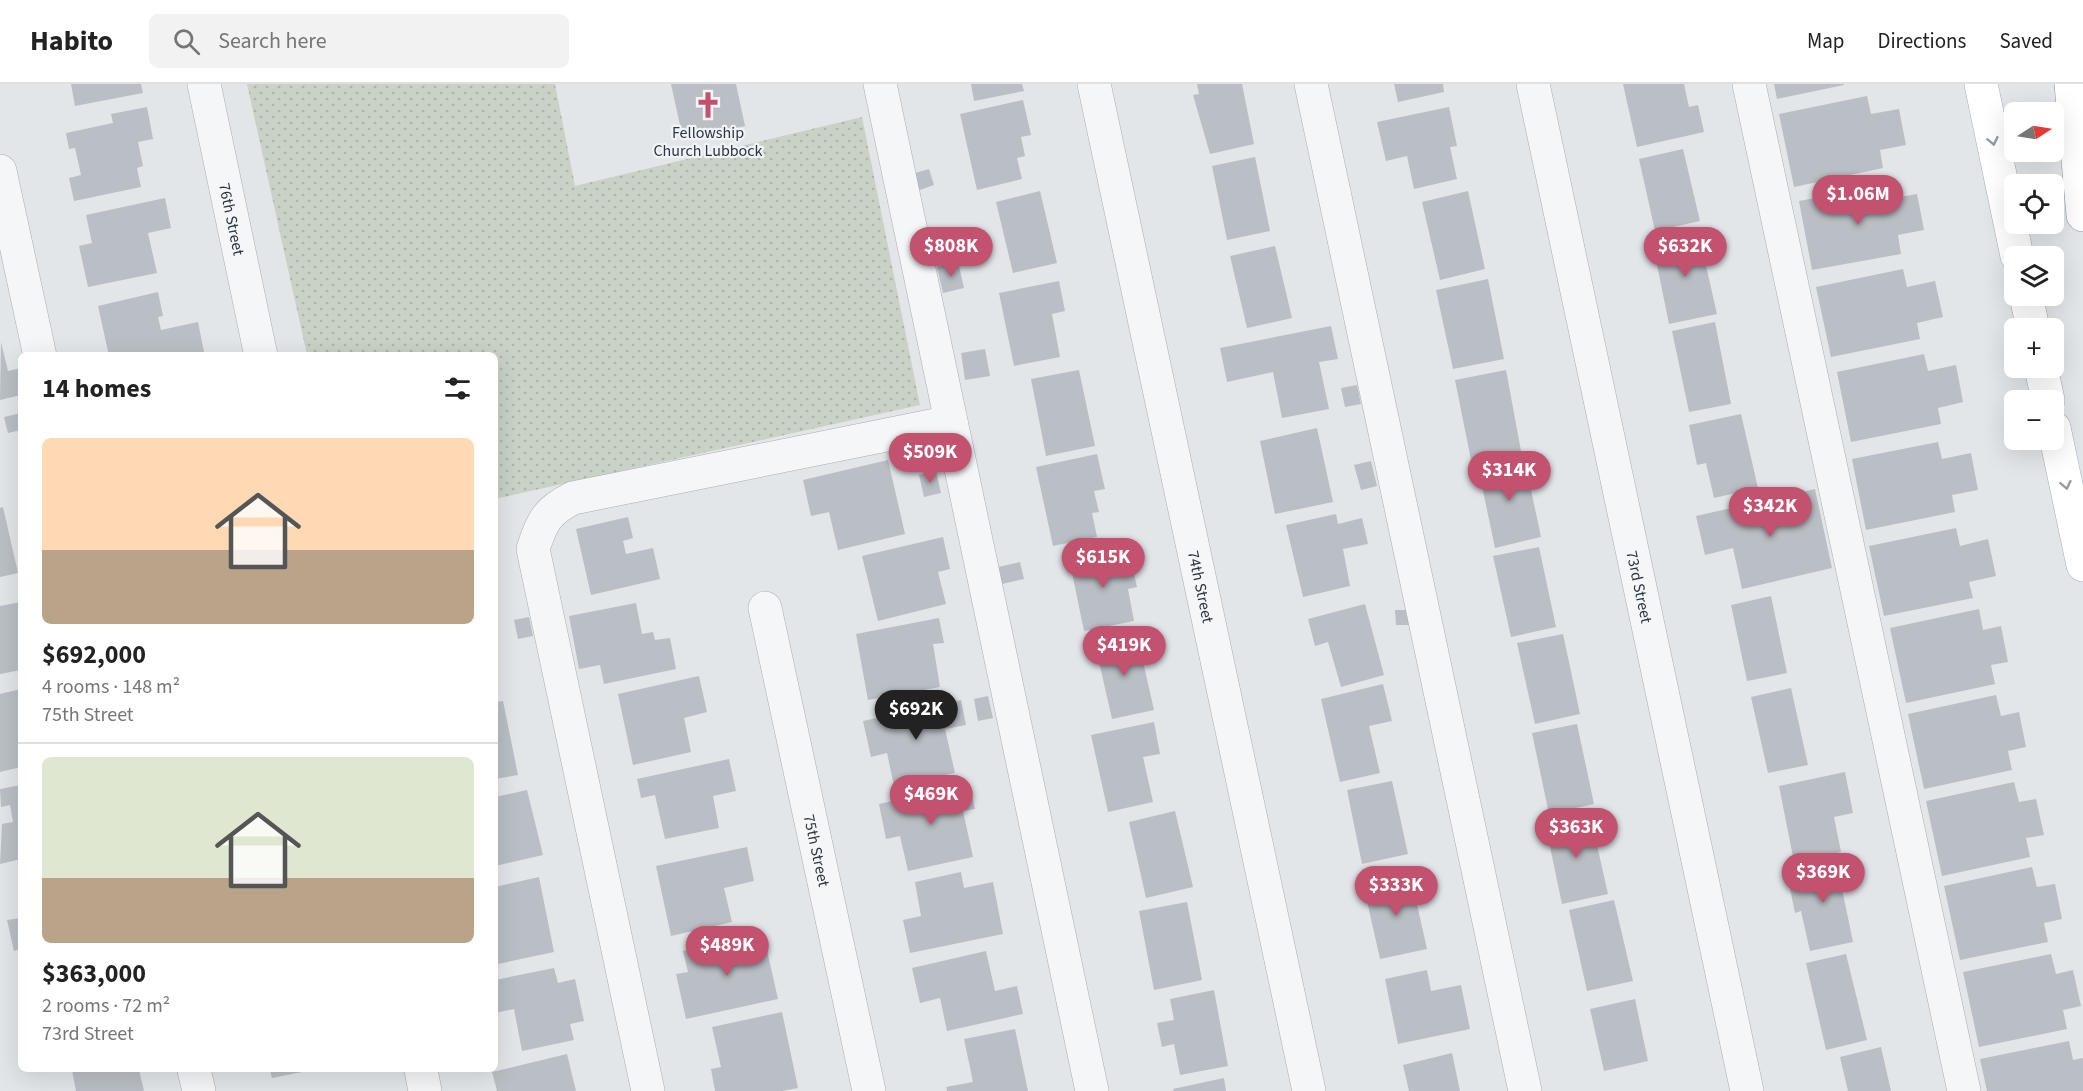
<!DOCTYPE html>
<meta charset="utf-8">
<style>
body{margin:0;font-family:"Source Sans 3",sans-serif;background:#f2f2f2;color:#222;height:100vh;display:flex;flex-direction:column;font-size:22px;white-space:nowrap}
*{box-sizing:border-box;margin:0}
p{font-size:20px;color:#767676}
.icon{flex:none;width:33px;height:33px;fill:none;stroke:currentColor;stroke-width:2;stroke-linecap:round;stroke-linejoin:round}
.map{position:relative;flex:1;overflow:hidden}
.side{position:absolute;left:18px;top:268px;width:480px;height:720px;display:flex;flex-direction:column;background:#fff;border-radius:9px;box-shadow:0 6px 24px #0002}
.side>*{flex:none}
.needle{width:39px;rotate:78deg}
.tools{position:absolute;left:2004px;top:18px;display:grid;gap:12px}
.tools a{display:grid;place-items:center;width:60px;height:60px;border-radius:9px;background:#fff;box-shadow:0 6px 24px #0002;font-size:30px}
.price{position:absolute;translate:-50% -51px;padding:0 14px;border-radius:21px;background:#c3526f;color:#fff;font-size:20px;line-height:39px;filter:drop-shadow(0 2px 3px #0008)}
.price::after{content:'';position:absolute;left:50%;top:36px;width:18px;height:14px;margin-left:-9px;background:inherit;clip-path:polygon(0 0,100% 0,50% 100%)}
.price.current{background:#222;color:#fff}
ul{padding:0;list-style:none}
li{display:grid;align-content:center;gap:12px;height:318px;padding:0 24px}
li+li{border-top:2px solid #e0e0e0}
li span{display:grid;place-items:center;height:186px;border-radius:9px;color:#555}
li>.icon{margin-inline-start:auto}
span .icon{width:108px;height:108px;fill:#fffc;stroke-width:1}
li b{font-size:26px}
h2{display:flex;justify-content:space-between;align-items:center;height:72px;padding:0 24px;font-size:26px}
header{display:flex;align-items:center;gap:36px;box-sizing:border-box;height:84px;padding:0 30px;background:#fff;border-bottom:2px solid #e0e0e0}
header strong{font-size:28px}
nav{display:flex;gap:33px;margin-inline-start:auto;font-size:21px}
.search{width:420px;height:54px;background:#f2f2f2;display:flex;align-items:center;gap:15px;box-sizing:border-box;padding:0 21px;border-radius:9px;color:#767676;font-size:22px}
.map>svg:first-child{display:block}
</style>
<header>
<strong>Habito</strong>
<div class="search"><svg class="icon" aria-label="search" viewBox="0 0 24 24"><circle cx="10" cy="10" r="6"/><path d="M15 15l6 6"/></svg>Search here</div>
<nav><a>Map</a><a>Directions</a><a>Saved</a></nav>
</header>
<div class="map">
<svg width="2083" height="1007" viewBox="0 0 2083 1007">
<defs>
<pattern id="grass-dots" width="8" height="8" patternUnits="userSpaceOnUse" patternTransform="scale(1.5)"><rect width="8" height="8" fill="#c9d2c4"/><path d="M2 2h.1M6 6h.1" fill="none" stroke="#adb5a9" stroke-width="1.8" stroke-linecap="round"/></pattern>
</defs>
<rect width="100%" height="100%" fill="#e2e6e9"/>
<!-- grass -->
<path fill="url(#grass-dots)" d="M247,0H555L575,102L862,33L920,321L495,415V272L307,271Z"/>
<!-- building -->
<g fill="#babfc5">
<path d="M71,0H141L143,9L75,22Z"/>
<path d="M671,0H736L745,42L683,55Z"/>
<path d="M971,0H1022L1024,7L974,17Z"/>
<path d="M1197,0H1242L1254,60L1210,70L1193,11L1199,10Z"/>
<path d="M1394,0H1443L1444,8L1398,18Z"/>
<path d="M1623,0H1684L1689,23L1698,21L1704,48L1637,63Z"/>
<path d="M1774,0H1844V1L1777,15Z"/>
<path d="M1867,12L1871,30L1899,25L1906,61L1880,66L1883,84L1794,103L1779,30Z"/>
<path d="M1023,16L1031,51L1021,53L1025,72L1017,74L1022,95L977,106L960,30Z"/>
<path d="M147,23L153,55L138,58L143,82L137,84L141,103L74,117L69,94L81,91L75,64L69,65L66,49L113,39L111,30Z"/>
<path d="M1449,23L1457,62L1450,63L1457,95L1414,105L1407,72L1386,77L1377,38Z"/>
<path d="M1683,65L1700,137L1655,147L1639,75Z"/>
<path d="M1255,73L1270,147L1227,156L1212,82Z"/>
<path d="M929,85L934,101L917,107L912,90Z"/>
<path d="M1886,101L1889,115L1917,110L1924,146L1898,151L1901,170L1812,186L1799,117Z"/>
<path d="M1040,107L1057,179L1013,189L996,118Z"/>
<path d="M1468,107L1485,185L1440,196L1422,118Z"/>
<path d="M165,114L171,144L148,149L157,189L88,203L79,162L92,159L86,131Z"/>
<path d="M1707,150L1712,171L1704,173L1717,230L1669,240L1653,161Z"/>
<path d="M1275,162L1292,234L1247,244L1230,172Z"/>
<path d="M958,178L964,204L943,209L937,183Z"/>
<path d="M1903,185L1907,203L1935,197L1943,233L1917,239L1920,255L1831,273L1816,203Z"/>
<path d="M1488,195L1504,275L1453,285L1436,206Z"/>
<path d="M1059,197L1065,227L1052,230L1060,273L1014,282L999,209Z"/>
<path d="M158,208L163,232L158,233L161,246L198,238L204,268L190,272H109L98,222Z"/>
<path d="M1715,238L1731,320L1689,328L1672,247Z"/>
<path d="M1331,242L1338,275L1319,278L1329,325L1282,334L1273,288L1227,298L1220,264Z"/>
<path d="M1,258L8,287L21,284V311L0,316Z"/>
<path d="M985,265L990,292L965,296L961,269Z"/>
<path d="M1924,270L1928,287L1956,281L1963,318L1938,324L1941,340L1851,358L1837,288Z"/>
<path d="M1079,286L1095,362L1046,372L1031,295Z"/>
<path d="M1506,286L1521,367L1471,376L1455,296Z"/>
<path d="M1357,301L1361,320L1345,323L1341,304Z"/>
<path d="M21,329V346L8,349L4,333Z"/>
<path d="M1741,330L1758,404L1714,414L1706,379L1697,381L1689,341Z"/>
<path d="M1317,344L1333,418L1275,430L1260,357Z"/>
<path d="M1938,358L1942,375L1971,369L1978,406L1952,411L1955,428L1866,446L1852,375Z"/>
<path d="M932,364L936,381L919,386L915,369Z"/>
<path d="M1097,370L1105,405L1094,407L1099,428L1092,429L1097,453L1053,462L1036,383Z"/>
<path d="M1524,373L1541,453L1495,464L1478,383Z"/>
<path d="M888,376L905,450L838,466L829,428L811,432L803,396Z"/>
<path d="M1371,377L1377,402L1361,406L1354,381Z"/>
<path d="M936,387L941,409L924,413L919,391Z"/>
<path d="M1815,405L1832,484L1742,505L1733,464L1705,471L1696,432Z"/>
<path d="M3,423L18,489L0,493V424Z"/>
<path d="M1336,430L1338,440L1362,434L1368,460L1343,465L1350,502L1303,513L1286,441Z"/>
<path d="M628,433L633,454L623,457L626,470L653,464L660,495L591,511L576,445Z"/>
<path d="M1956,444L1960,462L1988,455L1996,492L1969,498L1973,514L1884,532L1869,462Z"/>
<path d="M943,453L950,485L938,488L946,520L878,537L862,472Z"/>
<path d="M1539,463L1556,543L1511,553L1493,472Z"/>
<path d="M1118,464L1122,483L1132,481L1137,503L1128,505L1134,537L1084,547L1069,474Z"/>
<path d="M1020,478L1024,495L1002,500L998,483Z"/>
<path d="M1771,512L1787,589L1747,597L1731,521Z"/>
<path d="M21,518V586L0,590V522Z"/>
<path d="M636,519L642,550L653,548L655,556L670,554L676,585L604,600L600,581L579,585L569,532Z"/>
<path d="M1365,520L1384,591L1341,603L1328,558L1315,562L1308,535Z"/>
<path d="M1979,525L1983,546L2001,542L2008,578L1991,581L1995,600L1906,619L1890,544Z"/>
<path d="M1395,526H1409L1410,541H1396Z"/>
<path d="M529,533L533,552L518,555L514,536Z"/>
<path d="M939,534L944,559L933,560L940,603L868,616L856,550Z"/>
<path d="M1563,550L1580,630L1535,640L1517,559Z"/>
<path d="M1137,551L1154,626L1112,635L1095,560Z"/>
<path d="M699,592L707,628L684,634L691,668L633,681L618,610Z"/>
<path d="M1383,600L1392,637L1369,642L1380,689L1340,698L1321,615Z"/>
<path d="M1791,604L1808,681L1768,689L1751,613Z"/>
<path d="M21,605V683L0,688V610Z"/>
<path d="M1996,611L2001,632L2019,628L2026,663L2008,667L2012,686L1924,705L1908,630Z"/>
<path d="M988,612L993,634L978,637L974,615Z"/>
<path d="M961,616L966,641L945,645L955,689L894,702L887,669L871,673L863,637Z"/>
<path d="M503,617L518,691L495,695V618Z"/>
<path d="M1154,638L1160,670L1143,673L1153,718L1108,728L1091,651Z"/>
<path d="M1577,640L1594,720L1549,730L1532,649Z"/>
<path d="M729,675L736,707L713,712L719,744L665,755L655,711L641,714L637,695Z"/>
<path d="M1845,688L1853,729L1834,733L1841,768L1794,778L1779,702Z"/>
<path d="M1392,697L1408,770L1362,780L1347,706Z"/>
<path d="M2014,698L2019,718L2036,715L2044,751L2026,754L2030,773L1942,792L1926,717Z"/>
<path d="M969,700L975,725L963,727L973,773L908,787L900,752L886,755L879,720Z"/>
<path d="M21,701V775L0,780L2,740L13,738L10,721L1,723L0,705Z"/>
<path d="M527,706L543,771L495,782V713Z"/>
<path d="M1175,727L1193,803L1146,814L1129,738Z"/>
<path d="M1590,730L1608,810L1562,820L1545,739Z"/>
<path d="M747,763L754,797L724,804L732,838L671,852L656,782Z"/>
<path d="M1838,779L1839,783L1849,781L1854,802L1842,805L1853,858L1810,867L1801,827L1795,829L1787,790Z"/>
<path d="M2032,783L2037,803L2055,800L2062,835L2044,839L2048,858L1960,876L1944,802Z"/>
<path d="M961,788L964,804L993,798L1003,850L910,869L903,836L921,832L915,798Z"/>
<path d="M1410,789L1427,865L1380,875L1367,817L1377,814L1373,797Z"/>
<path d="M539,793L554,868L498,880L495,866V803Z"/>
<path d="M1614,816L1633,897L1587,907L1569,826Z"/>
<path d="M1187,818L1202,896L1154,906L1139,827Z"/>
<path d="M21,834V865L14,867L7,836Z"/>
<path d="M763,849L778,915L686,935L676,890L688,888L683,867Z"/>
<path d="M986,867L995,907L1017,902L1023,930L947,947L940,914L920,919L912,884Z"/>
<path d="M1846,870L1867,956L1826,966L1806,879Z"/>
<path d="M2051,870L2056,890L2073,886L2081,922L2063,926L2067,945L1979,963L1963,888Z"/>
<path d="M554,884L558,899L575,895L584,937L570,940L574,956L522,967L514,925L495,929V896Z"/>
<path d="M1427,886L1431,907L1461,901L1470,945L1398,960L1385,895Z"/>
<path d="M1214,906L1228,982L1180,991L1174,960L1162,963L1157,939L1174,936L1170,915Z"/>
<path d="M1635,915L1648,977L1604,987L1590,925Z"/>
<path d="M782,928L798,1004L782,1007H715L711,985L721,983L712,943Z"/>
<path d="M1015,945L1028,1007H947L946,1003L973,998L964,955Z"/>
<path d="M2069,957L2073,976L2083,974V1007H1987L1980,975Z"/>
<path d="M1881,963L1891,1007H1848L1840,973Z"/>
<path d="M1452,969L1460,1007H1409L1403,981Z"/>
<path d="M567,970L576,1007H497L492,988Z"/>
<path d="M72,986H139L144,1007H76Z"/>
<path d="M270,986H307V987L272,994Z"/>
<path d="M1224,994L1226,1007H1174L1173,1005Z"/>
</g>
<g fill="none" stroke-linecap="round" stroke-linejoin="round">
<defs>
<g id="minor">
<path id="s1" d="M204,0L261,272"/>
<path d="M880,0L1092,1007"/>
<path id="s2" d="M1094,0L1309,1007"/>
<path d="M1311,0L1525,1007"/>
<path id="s3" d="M1533,0L1747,1007"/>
<path d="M1749,0L1964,1007"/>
<path d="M0,87L40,272"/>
<path id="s4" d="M765,524L869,1007"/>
<path d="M194,986L199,1007"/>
<path d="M421,986L425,1007"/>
<path d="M648,1007L533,465C542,437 547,427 573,414L951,338"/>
</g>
<g id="major">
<path d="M1981,0L2017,172"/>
<path d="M2026,212L2033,244"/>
<path d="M2041,284L2048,316"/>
<path d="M2054,344L2083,481"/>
</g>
<path id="highway" d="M2071,0L2083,131"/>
</defs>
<!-- minor casing -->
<use href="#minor" stroke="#a8adb3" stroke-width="34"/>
<!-- major casing -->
<use href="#major" stroke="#a2abb4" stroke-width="34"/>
<!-- highway casing -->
<use href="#highway" stroke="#8b959e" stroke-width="34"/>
<!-- minor -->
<use href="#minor" stroke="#f4f6f8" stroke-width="33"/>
<!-- major -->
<use href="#major" stroke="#fff" stroke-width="33"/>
<!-- highway -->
<use href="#highway" stroke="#fff" stroke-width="33"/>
</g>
<!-- one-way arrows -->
<defs><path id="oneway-chevron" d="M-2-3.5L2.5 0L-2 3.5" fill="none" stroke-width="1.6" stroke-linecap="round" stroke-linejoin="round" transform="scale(1.5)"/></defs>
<g stroke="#969aa0">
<use href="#oneway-chevron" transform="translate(1993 57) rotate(78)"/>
<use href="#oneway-chevron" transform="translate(2066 401) rotate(78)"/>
</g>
<!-- icons -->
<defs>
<symbol id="church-bare" viewBox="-9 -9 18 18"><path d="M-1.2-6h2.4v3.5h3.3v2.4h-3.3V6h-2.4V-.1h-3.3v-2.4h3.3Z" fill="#c3526f" stroke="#f1f4f7" stroke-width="2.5" paint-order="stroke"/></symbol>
</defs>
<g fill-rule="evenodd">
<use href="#church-bare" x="689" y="2" width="38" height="38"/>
</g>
<g text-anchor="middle" stroke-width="4.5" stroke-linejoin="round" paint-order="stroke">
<!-- poi labels -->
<g font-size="16" fill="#2c3540" stroke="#f1f4f7">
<text x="708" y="54">Fellowship<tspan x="708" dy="18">Church Lubbock</tspan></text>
</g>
<!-- street labels -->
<g font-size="16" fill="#2c3540" stroke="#f1f4f7">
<text dy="6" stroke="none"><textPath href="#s1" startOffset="138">76th Street</textPath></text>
<text dy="6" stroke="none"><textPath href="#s3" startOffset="514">73rd Street</textPath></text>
<text dy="6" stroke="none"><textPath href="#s2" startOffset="514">74th Street</textPath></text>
<text dy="6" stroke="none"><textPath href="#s4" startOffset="248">75th Street</textPath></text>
</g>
</g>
</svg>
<div class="tools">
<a><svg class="needle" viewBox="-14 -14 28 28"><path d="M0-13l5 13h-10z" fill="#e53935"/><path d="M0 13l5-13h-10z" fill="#767676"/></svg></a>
<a><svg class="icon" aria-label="locate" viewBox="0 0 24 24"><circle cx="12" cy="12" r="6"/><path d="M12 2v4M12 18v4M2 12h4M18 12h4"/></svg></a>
<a><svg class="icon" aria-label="layers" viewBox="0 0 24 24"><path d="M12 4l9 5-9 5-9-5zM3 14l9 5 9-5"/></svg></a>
<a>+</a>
<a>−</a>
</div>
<b class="price" style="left:1858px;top:142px">$1.06M</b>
<b class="price" style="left:951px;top:194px">$808K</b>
<b class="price" style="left:1685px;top:194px">$632K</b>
<b class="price" style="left:930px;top:400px">$509K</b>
<b class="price" style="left:1509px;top:418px">$314K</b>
<b class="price" style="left:1770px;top:454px">$342K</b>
<b class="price" style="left:1103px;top:505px">$615K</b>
<b class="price" style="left:1124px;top:593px">$419K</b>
<b class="price current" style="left:916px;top:657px">$692K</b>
<b class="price" style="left:931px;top:742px">$469K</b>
<b class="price" style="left:1576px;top:775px">$363K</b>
<b class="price" style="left:1823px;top:820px">$369K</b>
<b class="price" style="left:1396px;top:833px">$333K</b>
<b class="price" style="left:727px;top:893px">$489K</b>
<section class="side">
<h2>14 homes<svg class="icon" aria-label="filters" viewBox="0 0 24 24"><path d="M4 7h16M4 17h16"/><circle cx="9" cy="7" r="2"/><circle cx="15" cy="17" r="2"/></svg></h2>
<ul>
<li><span style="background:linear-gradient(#ffd9b3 60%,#b9a48a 0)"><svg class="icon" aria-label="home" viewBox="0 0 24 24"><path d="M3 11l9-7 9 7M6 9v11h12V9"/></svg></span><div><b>$692,000</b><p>4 rooms · 148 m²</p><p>75th Street</p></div></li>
<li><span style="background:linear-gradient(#dfe7d0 65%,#b9a48a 0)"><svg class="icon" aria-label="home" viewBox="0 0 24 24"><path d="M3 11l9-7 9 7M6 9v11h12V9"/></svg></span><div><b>$363,000</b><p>2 rooms · 72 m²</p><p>73rd Street</p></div></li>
</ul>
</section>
</div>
